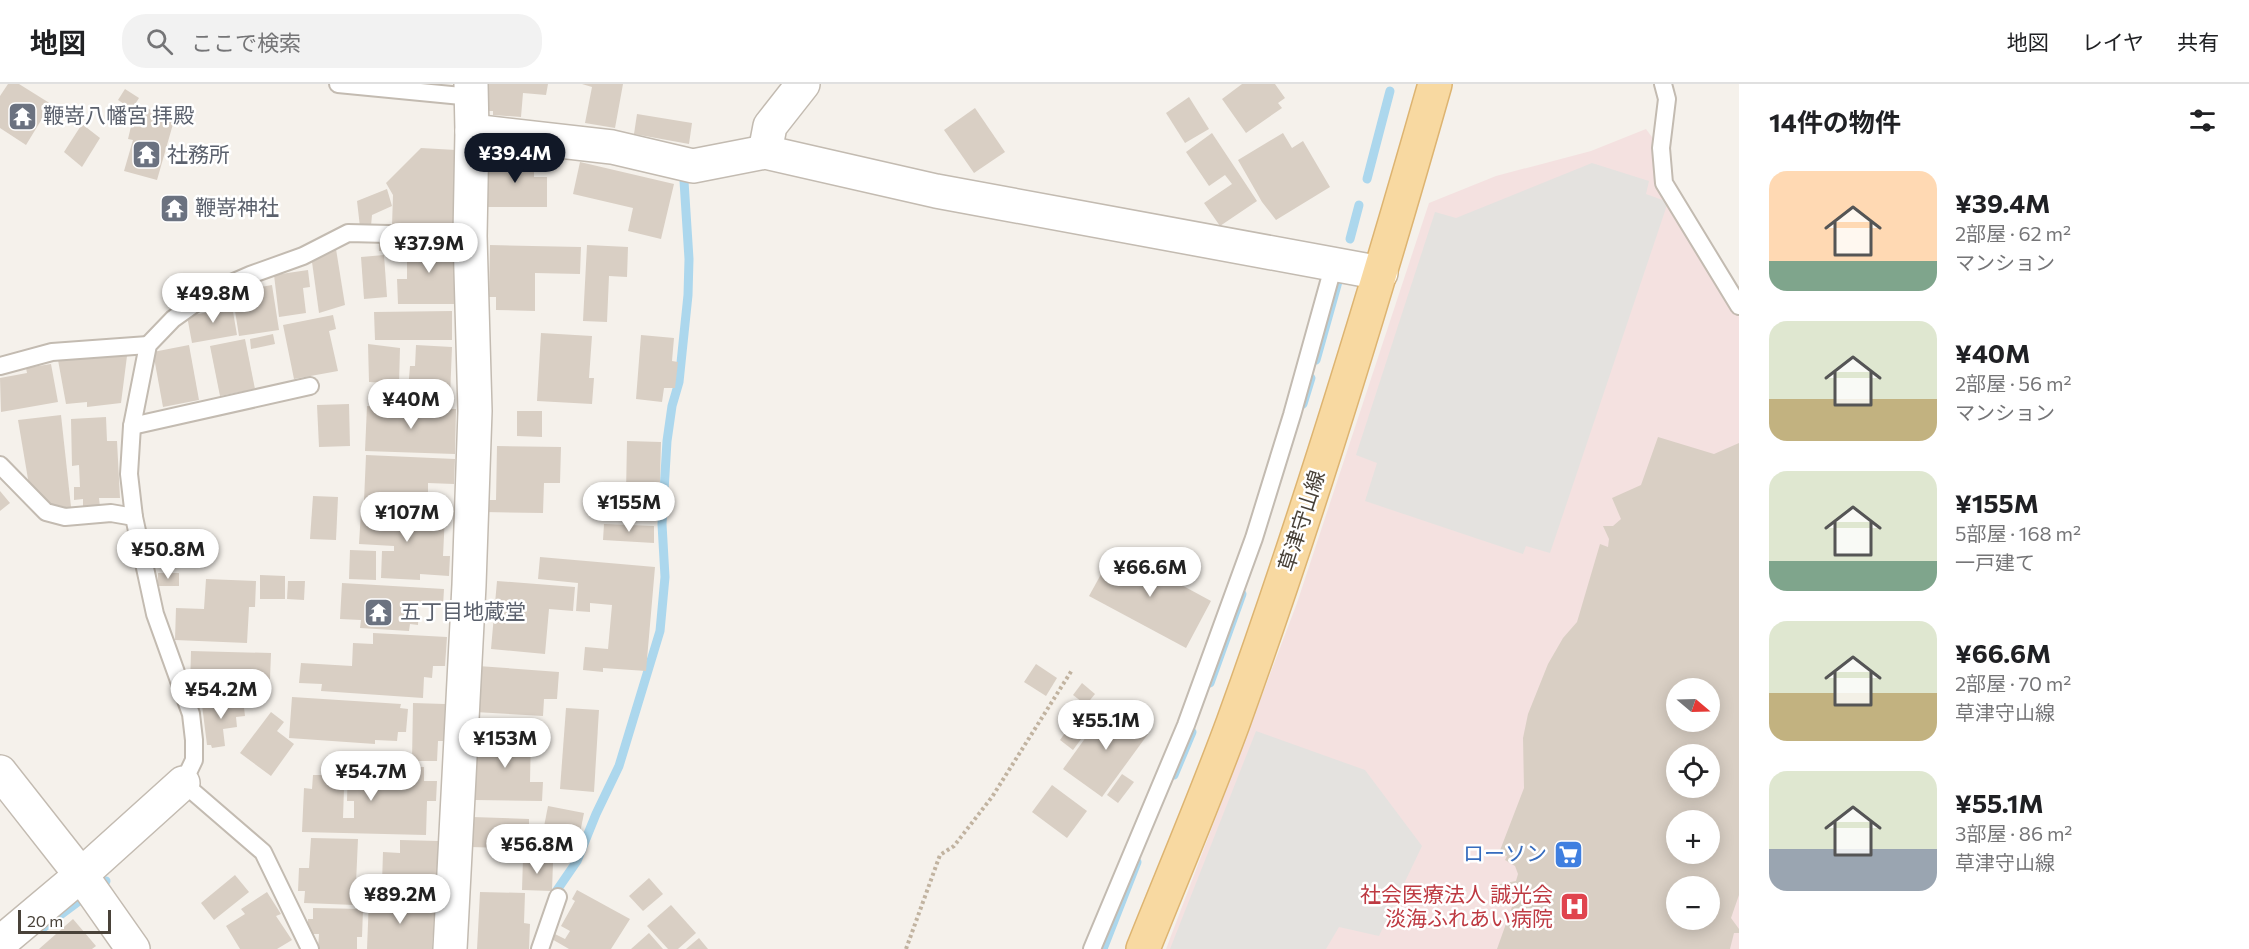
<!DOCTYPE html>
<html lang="ja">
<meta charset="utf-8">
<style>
body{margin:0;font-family:Commissioner,"Noto Sans JP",sans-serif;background:#f2f2f2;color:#202124;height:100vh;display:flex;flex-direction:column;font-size:22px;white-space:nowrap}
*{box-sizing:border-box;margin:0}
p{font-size:20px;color:#757577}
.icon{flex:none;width:33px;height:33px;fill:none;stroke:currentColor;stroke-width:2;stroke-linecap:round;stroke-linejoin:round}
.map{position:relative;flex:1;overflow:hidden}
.details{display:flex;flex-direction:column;background:#fff;width:510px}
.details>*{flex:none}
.needle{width:39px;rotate:109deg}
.fabs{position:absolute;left:1666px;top:594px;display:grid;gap:12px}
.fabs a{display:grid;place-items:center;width:54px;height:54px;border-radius:50%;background:#fff;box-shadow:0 3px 15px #0003;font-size:30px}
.scale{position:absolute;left:18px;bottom:15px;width:93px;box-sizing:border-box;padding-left:6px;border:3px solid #494239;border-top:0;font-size:16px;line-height:21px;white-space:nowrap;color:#494239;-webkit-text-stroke:4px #fff;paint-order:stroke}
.price{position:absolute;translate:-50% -51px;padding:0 14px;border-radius:21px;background:#fff;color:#222;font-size:20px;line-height:39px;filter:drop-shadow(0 2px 3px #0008)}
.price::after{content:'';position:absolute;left:50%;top:36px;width:18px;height:14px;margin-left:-9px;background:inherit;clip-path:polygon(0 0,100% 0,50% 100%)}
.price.on{background:#111827;color:#fff}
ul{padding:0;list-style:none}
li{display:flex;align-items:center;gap:18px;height:150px;padding:0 30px}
li span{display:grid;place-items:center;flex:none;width:168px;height:120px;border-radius:18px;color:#555}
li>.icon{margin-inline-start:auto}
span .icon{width:72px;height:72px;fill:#fffc;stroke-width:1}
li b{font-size:26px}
h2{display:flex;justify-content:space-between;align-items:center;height:72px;padding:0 30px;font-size:26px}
header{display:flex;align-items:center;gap:36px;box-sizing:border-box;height:84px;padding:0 30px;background:#fff;border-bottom:2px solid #e0e0e0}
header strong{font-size:28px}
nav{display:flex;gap:33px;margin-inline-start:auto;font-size:21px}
.search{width:420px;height:54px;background:#f2f2f2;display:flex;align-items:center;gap:15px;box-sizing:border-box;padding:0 21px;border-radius:24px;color:#757577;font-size:22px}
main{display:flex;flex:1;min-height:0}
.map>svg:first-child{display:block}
</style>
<header>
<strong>地図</strong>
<div class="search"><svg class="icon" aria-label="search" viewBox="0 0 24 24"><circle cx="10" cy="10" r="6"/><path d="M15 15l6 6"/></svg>ここで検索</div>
<nav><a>地図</a><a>レイヤ</a><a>共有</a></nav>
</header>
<main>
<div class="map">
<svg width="1739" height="865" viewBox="0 0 1739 865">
<rect width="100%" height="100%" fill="#f5f1eb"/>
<!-- medical -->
<path fill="#f4e1e0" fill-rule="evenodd" d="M1646,45L1655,57L1653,76L1657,98L1739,233V865H1166L1297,519L1429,119L1496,92L1591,67ZM1677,604H1710V638H1677ZM1677,670H1710V704H1677ZM1677,736H1710V770H1677ZM1677,802H1710V836H1677Z"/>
<!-- parking -->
<g fill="#e4e2df">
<path d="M1592,79L1649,97L1646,110L1668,118L1550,469L1526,462L1523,470L1365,417L1377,379L1356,371L1435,128L1456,134Z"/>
<path d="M1256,647L1365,686L1422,762L1379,852L1339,843L1326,865H1170Z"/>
</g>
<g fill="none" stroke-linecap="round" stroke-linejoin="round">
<!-- stream -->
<g stroke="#acd7ed" stroke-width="9">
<path d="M1367,95L1390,7"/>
<path d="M1350,155L1359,121"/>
<path d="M1316,276L1339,194"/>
<path d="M1303,320L1311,294"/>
<path d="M1210,599L1242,510"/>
<path d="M1174,691L1192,648"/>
<path d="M555,809L577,777L596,730L619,682L660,547L665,493L662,440L667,357L672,322L679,298L688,211L689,175L684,97"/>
<path d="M43,844L106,797"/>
<path d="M1103,865L1137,778"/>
</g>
</g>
<!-- building -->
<g fill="#d9cfc4" fill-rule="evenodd">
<path d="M8,0H19L51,20L26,61L0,44V12Z"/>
<path d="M488,0H548L546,11L523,9L521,33L493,31V27H487Z"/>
<path d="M582,0H623L615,44L585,39L592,3Z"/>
<path d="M1242,0H1275L1285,14L1278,19L1282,24L1246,49L1222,15Z"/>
<path d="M125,5L139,14L132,25L118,16Z"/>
<path d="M1189,13L1209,45L1185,59L1166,29Z"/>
<path d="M142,23L175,33L157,96L124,87L133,56L128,55L134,30L139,32Z"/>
<path d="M975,24L1005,68L974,89L944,46Z"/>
<path d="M637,30L692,39L689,60L634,50Z"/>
<path d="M82,40L100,54L82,83L64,68Z"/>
<path d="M1212,49L1257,117L1220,142L1204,119L1232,100L1225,91L1209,102L1186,68Z"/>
<path d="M1283,49L1292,64L1303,57L1330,103L1276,136L1262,118L1238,76Z"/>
<path d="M421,64L456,66V144L392,142L393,111L386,99Z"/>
<path d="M534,73V93H547V123H487V74Z"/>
<path d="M580,78L674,100L661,155L628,147L633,124L573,110Z"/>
<path d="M387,105L392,122L372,131L371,142L360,143L357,117Z"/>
<path d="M379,156H402V168L379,167Z"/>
<path d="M456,157V220H398L397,195H407V158Z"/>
<path d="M490,161L581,163L580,190L535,189V227L496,226V213H489Z"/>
<path d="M587,161L628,163L627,193L609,192L607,238L583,237Z"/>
<path d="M336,165L345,221L319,229L312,178Z"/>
<path d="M384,171L387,213L364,215L361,173Z"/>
<path d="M308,186L310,203L303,204L306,229L279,233L274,191Z"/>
<path d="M272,201L279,246L239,252L232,208Z"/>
<path d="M231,216L237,251L192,259L187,232L220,226L219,218Z"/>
<path d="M452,227V256H375L374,228Z"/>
<path d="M333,231L336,245L329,247L338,287L294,295L283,241Z"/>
<path d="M541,249L592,252L589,294H594L592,320L537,317Z"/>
<path d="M273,250L275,260L251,265L250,255Z"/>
<path d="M641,251L674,254L672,277L678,278L675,304H664L662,318L636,315Z"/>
<path d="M245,255L255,305L220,312L210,262Z"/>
<path d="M368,260L400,264L399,300L369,298Z"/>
<path d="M189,261L199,316L163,323L153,268Z"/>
<path d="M416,261L452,263L450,313H438V320L407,318L410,282H415Z"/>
<path d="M127,272L121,319L87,323V318L66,320L58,276Z"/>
<path d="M51,280L58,318L1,328L0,294L27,289L26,284Z"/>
<path d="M349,320L350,362L319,363L317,321Z"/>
<path d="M367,322L456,325L455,370L365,367Z"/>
<path d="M517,327H542V353L517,352Z"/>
<path d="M61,331L71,423L53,424L30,407L18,336Z"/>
<path d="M106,333L107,357H117L120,414H99L100,423H83V415L74,416V403H80L79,381L72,382L71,335Z"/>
<path d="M1658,353L1714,370L1739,359V811L1731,834L1739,845V849H1734L1730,865H1497L1513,820L1495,801L1516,797L1518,790L1515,782L1505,776L1507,772L1499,769L1524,704L1523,654L1528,630L1548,580L1563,554L1577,538L1600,460L1608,463L1609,455L1603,442H1613L1621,435L1612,414L1641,401ZM1677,604H1710V638H1677ZM1677,670H1710V704H1677ZM1677,736H1710V770H1677ZM1677,802H1710V836H1677Z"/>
<path d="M627,357L661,358L659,434L628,433L629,409H626Z"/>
<path d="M497,362L561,363L560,399H544L543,429L484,428V416H496Z"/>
<path d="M366,371L455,375L454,400L428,399V420L364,417Z"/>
<path d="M0,407L10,419L0,427Z"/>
<path d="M313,412L338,413L336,456L310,455Z"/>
<path d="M361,427L445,431L443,472H450L449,492L420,490V496L381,494L382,467H394V462L359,460Z"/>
<path d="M604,440L654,442V459L603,456Z"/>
<path d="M1115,465L1211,517L1186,564L1089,512Z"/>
<path d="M350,466L376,467V496L349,495Z"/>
<path d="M540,473L655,483L646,587L603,584V588L583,586L585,563L608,565L612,521L590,519V528L576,527L578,499L538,495Z"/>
<rect x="158" y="489" width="21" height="13"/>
<path d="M260,491L285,492V515H260Z"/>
<path d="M206,495L256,497L255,523H249L247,559L175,556L176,524L204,525Z"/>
<path d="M288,497H305L304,516L287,515Z"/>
<path d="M497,497L575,503L573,527L549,525L545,570L491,565Z"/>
<path d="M342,499L444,505L443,522L419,520L418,541L410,540L409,547L360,544L361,536L340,535Z"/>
<path d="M373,549L447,553L445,582H433L432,594L424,593L423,614L321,607L322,600L299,599L301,579L352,582L353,559L373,560Z"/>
<path d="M191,567L271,569L270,595H255V611L213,610V604H190Z"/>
<path d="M1036,580L1057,594L1046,612L1024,598Z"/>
<path d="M478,582L559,588L557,615H544L543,632L475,628Z"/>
<path d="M1082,599L1095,610L1086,621L1073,611Z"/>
<path d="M292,613L401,620L400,624L408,625L406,648H398L397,657L375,656V660L289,654Z"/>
<path d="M243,615L245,632L236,633L237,643L223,645L225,662L212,664L211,661H207L202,621Z"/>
<path d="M413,619L445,620L444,657H438L437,677H412Z"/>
<path d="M1109,621L1148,650L1102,713L1063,685Z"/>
<path d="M566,624L599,626L594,708L560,705Z"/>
<path d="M1082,625L1096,635L1073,666L1060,656Z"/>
<path d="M271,628L284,638L277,647L294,660L271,692L240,669Z"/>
<path d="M477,649L531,650L530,698H543L542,717L475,716Z"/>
<path d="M348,681L424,683V697H437L436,717H427L426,751L302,748L304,704L312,705L313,691H337V705L344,704L343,734H354V717H347Z"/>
<path d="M1122,690L1134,698L1118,719L1107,711Z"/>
<path d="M1052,701L1087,727L1067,754L1032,728Z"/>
<path d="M548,722L584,729L577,764L541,758Z"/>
<path d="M472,733L529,735V744H538L537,765L471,763Z"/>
<path d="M311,754L358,755L355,821L304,819L305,807H298L299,784H309Z"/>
<path d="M400,756L438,757L436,815L361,812L362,798L382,799L383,768L400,769Z"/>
<path d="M523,774L544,775V778H553L552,807L522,806Z"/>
<path d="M235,791L249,808L214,836L201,819Z"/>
<path d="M649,794L663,810L643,827L629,812Z"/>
<path d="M577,806L630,835L611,865H569L550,854L553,849L565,855L570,847L561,842L575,817L572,815Z"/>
<path d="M267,808L281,830L276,832L292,856L277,865H240L226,842L245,830L241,825Z"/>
<path d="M480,808L525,809L524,839L530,840L529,865H477Z"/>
<path d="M369,815L435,819L432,865H367Z"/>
<path d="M671,821L696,849L678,865H668L647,842Z"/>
<path d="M313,824L363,825L362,853H357V865H318L319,850H308V835H313Z"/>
<path d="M73,835L96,862L92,865H39Z"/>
<path d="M649,849L663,865H631Z"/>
<path d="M699,854L708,865H686Z"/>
</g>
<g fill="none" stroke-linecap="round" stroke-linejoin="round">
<defs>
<g id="service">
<path d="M338,0L472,13"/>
<path d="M1663,0L1667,15L1661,64L1664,99L1739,222"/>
<path d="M0,282L52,268L148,261"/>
<path d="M132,342L310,302"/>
<path d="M0,381L46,428L65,433L111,429L134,433"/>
<path d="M310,865L263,768L183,699L194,676V656L191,630L155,530L134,433L129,390L132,342L148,261L173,235L211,208L250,191L303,172L348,149L470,152"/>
<path d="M540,865L558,813"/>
<path d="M1092,865L1186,641L1254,454L1292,331L1334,180"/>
</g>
<g id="minor">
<path d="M472,47L612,63L693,82L765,68L936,107L1381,189"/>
<path d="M765,68L770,42L803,0"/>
<path d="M0,688L81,791L133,865"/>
<path d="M0,859L81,791L183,699"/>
<path d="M450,865L469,501L475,327L470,152L472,47L471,0"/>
</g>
<path id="primary" d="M1143,865C1173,790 1205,715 1233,639C1309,429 1374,215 1435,0"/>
</defs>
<!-- service casing -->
<use href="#service" stroke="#c3bbb1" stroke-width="20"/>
<!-- minor casing -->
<use href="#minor" stroke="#c3bbb1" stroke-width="36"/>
<!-- primary casing -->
<use href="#primary" stroke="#ddb471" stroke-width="36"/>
<!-- path -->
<path stroke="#c1b3a0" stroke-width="4" stroke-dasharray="3 3" stroke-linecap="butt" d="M906,865L940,771L954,762L992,713L1072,586"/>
<!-- service -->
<use href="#service" stroke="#fff" stroke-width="16"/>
<!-- minor -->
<use href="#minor" stroke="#fff" stroke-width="33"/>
<!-- primary -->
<use href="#primary" stroke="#f8d9a1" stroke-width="33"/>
</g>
<!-- icons -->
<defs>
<symbol id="temple-square" viewBox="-11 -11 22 22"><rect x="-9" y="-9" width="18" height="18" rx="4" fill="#6b7280" stroke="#fff"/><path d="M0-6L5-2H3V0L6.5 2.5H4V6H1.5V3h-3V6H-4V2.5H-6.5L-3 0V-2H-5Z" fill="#fff"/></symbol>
<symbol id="supermarket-square" viewBox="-11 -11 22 22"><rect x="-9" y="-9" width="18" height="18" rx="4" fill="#3f7fe0" stroke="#fff"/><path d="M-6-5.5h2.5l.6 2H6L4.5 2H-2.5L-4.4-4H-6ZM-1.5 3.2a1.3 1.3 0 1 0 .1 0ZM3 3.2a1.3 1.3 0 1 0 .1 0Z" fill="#fff"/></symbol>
<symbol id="hospital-square" viewBox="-11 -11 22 22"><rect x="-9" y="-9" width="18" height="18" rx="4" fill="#e0444e" stroke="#fff"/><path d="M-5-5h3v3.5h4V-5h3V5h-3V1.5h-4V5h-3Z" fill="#fff"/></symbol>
</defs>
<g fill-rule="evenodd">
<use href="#temple-square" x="6" y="16" width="33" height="33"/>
<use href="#temple-square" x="130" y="54" width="33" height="33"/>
<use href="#temple-square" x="158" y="108" width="33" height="33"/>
<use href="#temple-square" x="362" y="512" width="33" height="33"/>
<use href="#supermarket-square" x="1552" y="754" width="33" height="33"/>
<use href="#hospital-square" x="1558" y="806" width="33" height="33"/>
</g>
<g text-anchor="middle" stroke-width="5" stroke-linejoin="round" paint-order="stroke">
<!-- worship labels -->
<g font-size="21" fill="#5b616d" stroke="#fff" text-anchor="start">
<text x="43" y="39">鞭嵜八幡宮 拝殿</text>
<text x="167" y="78">社務所</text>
<text x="195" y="131">鞭嵜神社</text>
<text x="400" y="535">五丁目地蔵堂</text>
</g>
<!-- street labels -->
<g font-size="21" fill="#494239" stroke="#fff">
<text transform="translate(1302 437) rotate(-72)" y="7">草津守山線</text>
</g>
<!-- shop labels -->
<g font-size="21" fill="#366cbe" stroke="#fff" text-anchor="end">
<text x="1547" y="777">ローソン</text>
</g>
<!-- health labels -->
<g font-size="21" fill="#be3a42" stroke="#fff" text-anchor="end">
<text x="1553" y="818">社会医療法人 誠光会<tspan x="1553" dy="24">淡海ふれあい病院</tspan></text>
</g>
</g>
</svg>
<div class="fabs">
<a><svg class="needle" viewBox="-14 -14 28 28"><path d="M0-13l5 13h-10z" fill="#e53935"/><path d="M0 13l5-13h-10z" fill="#757577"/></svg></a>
<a><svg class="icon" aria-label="locate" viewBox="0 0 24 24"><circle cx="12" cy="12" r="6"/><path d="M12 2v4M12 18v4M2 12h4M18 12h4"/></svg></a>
<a>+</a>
<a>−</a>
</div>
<div class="scale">20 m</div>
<b class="price on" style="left:515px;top:100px">¥39.4M</b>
<b class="price" style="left:429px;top:190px">¥37.9M</b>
<b class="price" style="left:213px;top:240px">¥49.8M</b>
<b class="price" style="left:411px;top:346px">¥40M</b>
<b class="price" style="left:629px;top:449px">¥155M</b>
<b class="price" style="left:407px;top:459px">¥107M</b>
<b class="price" style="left:168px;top:496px">¥50.8M</b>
<b class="price" style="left:1150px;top:514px">¥66.6M</b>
<b class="price" style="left:221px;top:636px">¥54.2M</b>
<b class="price" style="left:1106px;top:667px">¥55.1M</b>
<b class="price" style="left:505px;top:685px">¥153M</b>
<b class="price" style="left:371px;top:718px">¥54.7M</b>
<b class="price" style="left:537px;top:791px">¥56.8M</b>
<b class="price" style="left:400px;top:841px">¥89.2M</b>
</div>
<section class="details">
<h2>14件の物件<svg class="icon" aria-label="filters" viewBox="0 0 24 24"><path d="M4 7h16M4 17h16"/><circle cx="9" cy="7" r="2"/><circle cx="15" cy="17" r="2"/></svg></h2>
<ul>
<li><span style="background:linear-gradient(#ffd9b3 75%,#7fa58c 0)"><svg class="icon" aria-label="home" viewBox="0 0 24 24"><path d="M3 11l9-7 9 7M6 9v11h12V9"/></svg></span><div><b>¥39.4M</b><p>2部屋 · 62 m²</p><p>マンション</p></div></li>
<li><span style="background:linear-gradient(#dfe7d0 65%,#c2b280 0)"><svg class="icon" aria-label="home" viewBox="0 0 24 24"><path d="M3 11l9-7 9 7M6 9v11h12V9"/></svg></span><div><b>¥40M</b><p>2部屋 · 56 m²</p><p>マンション</p></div></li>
<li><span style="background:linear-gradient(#dfe7d0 75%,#7fa58c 0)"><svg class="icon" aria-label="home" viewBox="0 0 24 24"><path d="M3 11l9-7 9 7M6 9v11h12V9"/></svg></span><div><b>¥155M</b><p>5部屋 · 168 m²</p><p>一戸建て</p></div></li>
<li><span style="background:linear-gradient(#dfe7d0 60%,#c2b280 0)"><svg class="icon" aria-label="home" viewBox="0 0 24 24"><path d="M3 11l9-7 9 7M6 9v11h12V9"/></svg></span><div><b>¥66.6M</b><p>2部屋 · 70 m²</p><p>草津守山線</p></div></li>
<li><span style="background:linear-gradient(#dfe7d0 65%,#9aa5b1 0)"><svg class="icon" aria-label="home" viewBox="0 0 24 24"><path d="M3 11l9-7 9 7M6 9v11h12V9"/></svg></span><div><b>¥55.1M</b><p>3部屋 · 86 m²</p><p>草津守山線</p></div></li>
</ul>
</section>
</main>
